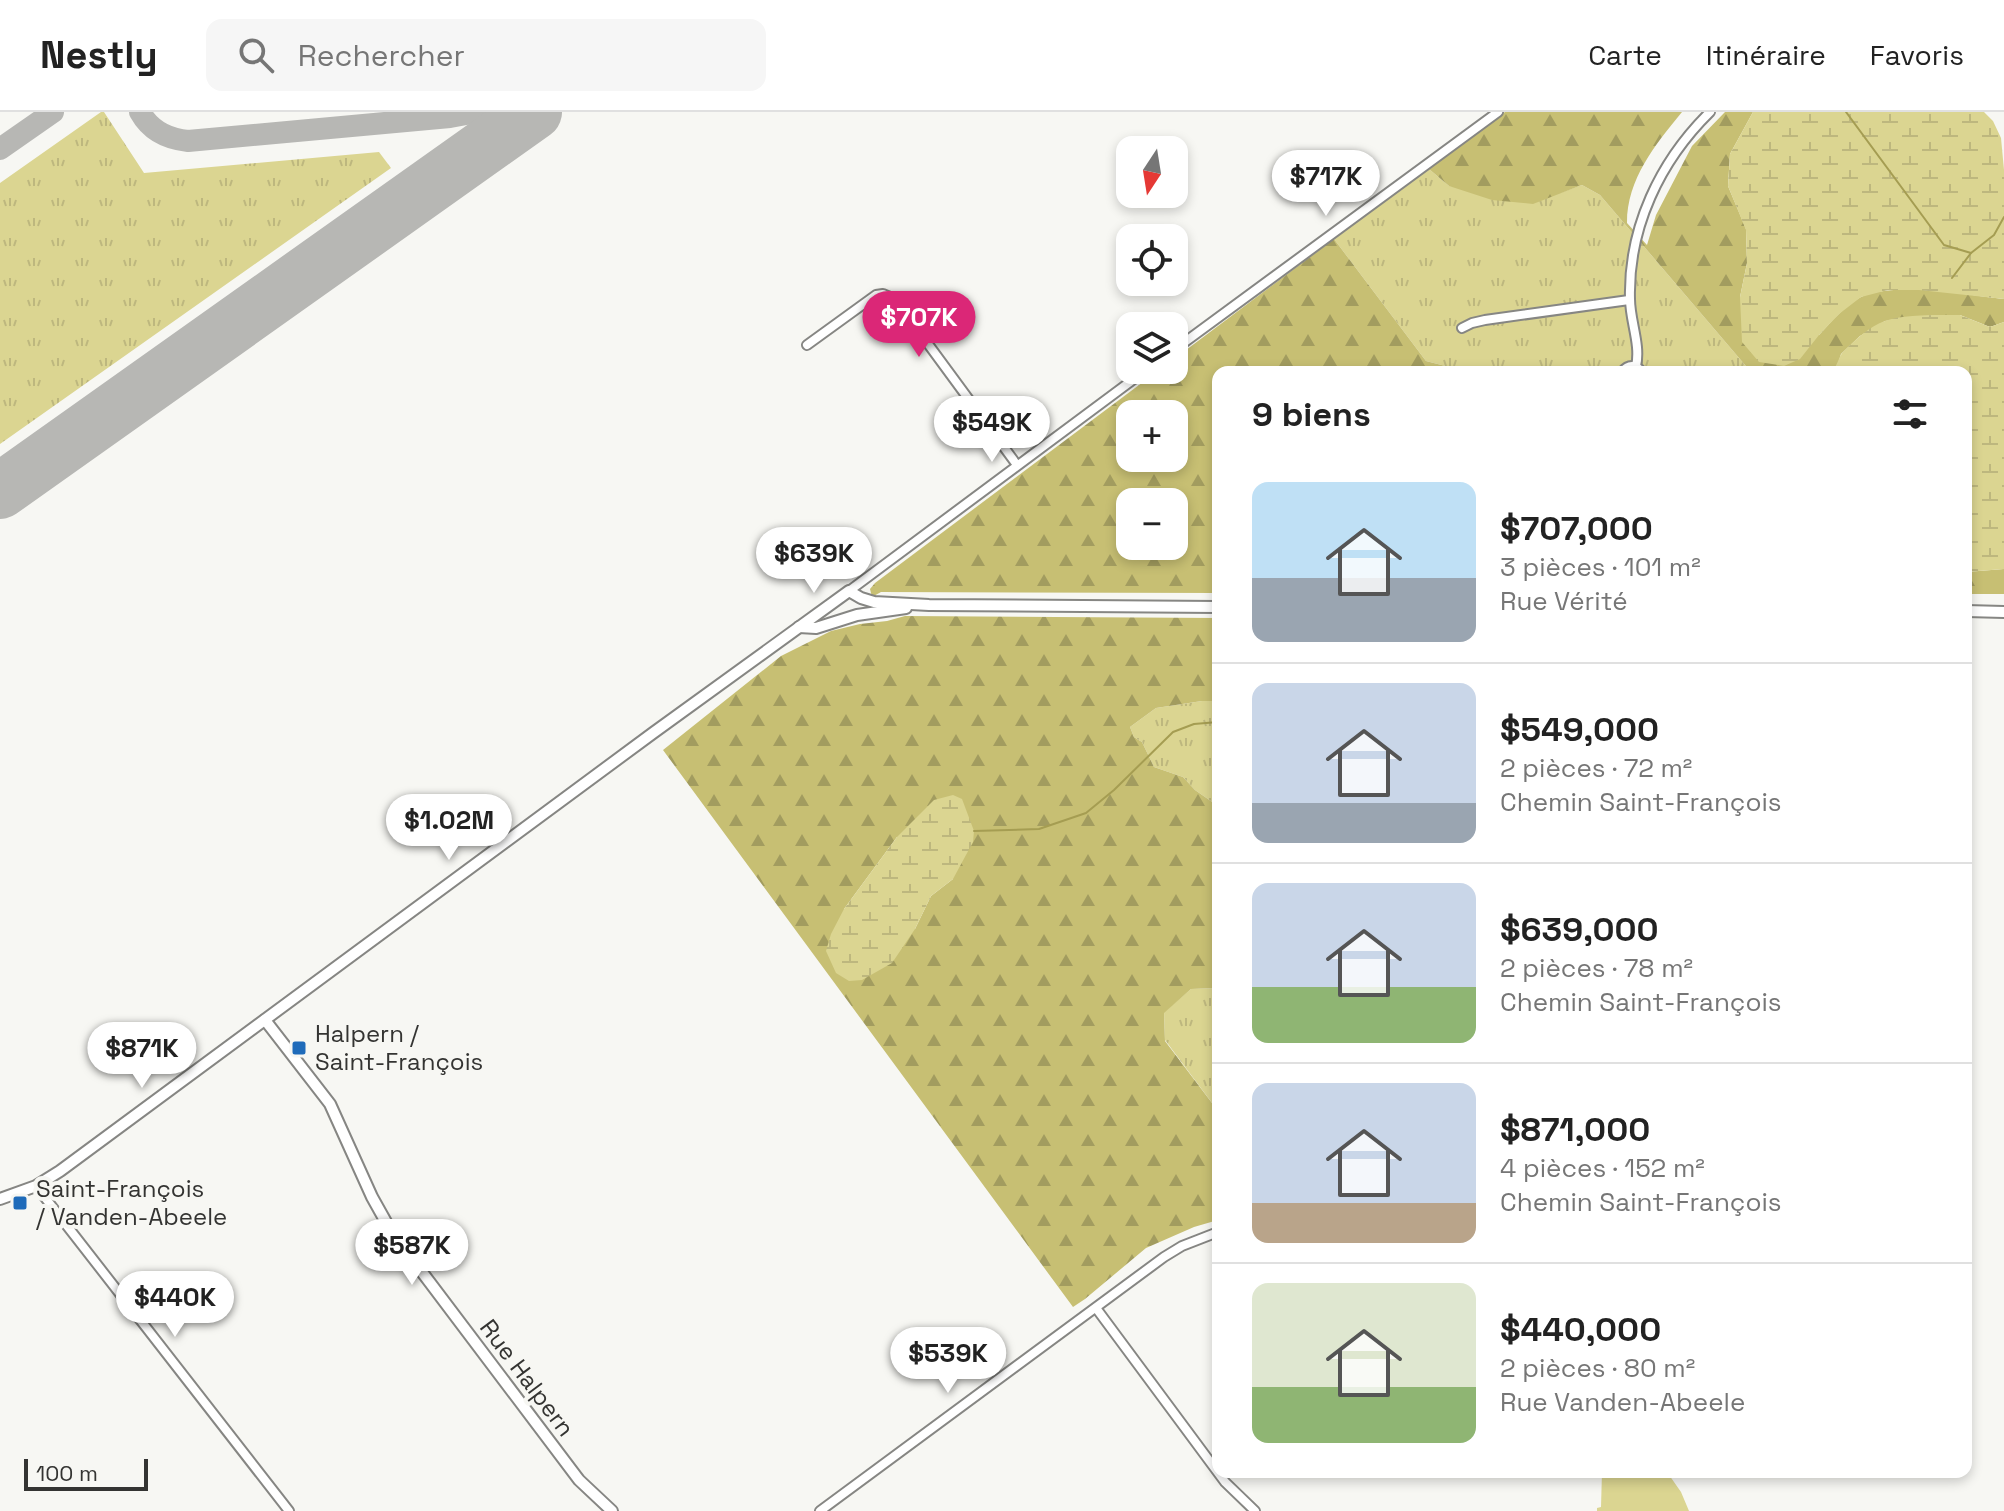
<!DOCTYPE html>
<html lang="fr">
<meta charset="utf-8">
<style>
body{margin:0;font-family:"Space Grotesk",sans-serif;background:#f6f6f6;color:#222;height:100vh;display:flex;flex-direction:column;font-size:30px;white-space:nowrap}
*{box-sizing:border-box;margin:0}
p{font-size:26px;color:#767676}
.icon{flex:none;width:44px;height:44px;fill:none;stroke:currentColor;stroke-width:2;stroke-linecap:round;stroke-linejoin:round}
.map{position:relative;flex:1;overflow:hidden}
.details{position:absolute;left:1212px;top:254px;width:760px;height:1112px;display:flex;flex-direction:column;background:#fff;border-radius:16px;box-shadow:0 4px 12px #0003}
.details>*{flex:none}
.needle{width:52px;rotate:192deg}
.buttons{position:absolute;left:1116px;top:24px;display:grid;gap:16px}
.buttons a{display:grid;place-items:center;width:72px;height:72px;border-radius:16px;background:#fff;box-shadow:0 4px 12px #0003;font-size:40px}
.scale{position:absolute;left:24px;bottom:20px;width:124px;box-sizing:border-box;padding-left:8px;border:4px solid #343432;border-top:0;font-size:22px;line-height:28px;white-space:nowrap;color:#343432;-webkit-text-stroke:6px #f7f7f3;paint-order:stroke}
.price{position:absolute;translate:-50% -68px;padding:0 18px;border-radius:28px;background:#fff;color:#222;font-size:26px;line-height:52px;filter:drop-shadow(0 2px 4px #0008)}
.price::after{content:'';position:absolute;left:50%;top:48px;width:24px;height:18px;margin-left:-12px;background:inherit;clip-path:polygon(0 0,100% 0,50% 100%)}
.price.selected{background:#db2777;color:#fff}
ul{padding:0;list-style:none}
li{display:flex;align-items:center;gap:24px;height:200px;padding:0 40px}
li+li{border-top:2px solid #e0e0e0}
li span{display:grid;place-items:center;flex:none;width:224px;height:160px;border-radius:16px;color:#555}
li>.icon{margin-inline-start:auto}
span .icon{width:96px;height:96px;fill:#fffc;stroke-width:1}
li b{font-size:34px}
h2{display:flex;justify-content:space-between;align-items:center;height:96px;padding:0 40px;font-size:34px}
header{display:flex;align-items:center;gap:48px;box-sizing:border-box;height:112px;padding:0 40px;background:#fff;border-bottom:2px solid #e0e0e0}
header strong{font-size:38px}
nav{display:flex;gap:44px;margin-inline-start:auto;font-size:28px}
.search{width:560px;height:72px;background:#f6f6f6;display:flex;align-items:center;gap:20px;box-sizing:border-box;padding:0 28px;border-radius:16px;color:#767676;font-size:30px}
.map>svg:first-child{display:block}
</style>
<header>
<strong>Nestly</strong>
<div class="search"><svg class="icon" aria-label="search" viewBox="0 0 24 24"><circle cx="10" cy="10" r="6"/><path d="M15 15l6 6"/></svg>Rechercher</div>
<nav><a>Carte</a><a>Itinéraire</a><a>Favoris</a></nav>
</header>
<div class="map">
<svg width="2004" height="1399" viewBox="0 0 2004 1399">
<defs>
<pattern id="grass-tufts" width="24" height="20" patternUnits="userSpaceOnUse" patternTransform="scale(2)"><rect width="24" height="20" fill="#dbd591"/><path d="M3 7l-1-3M5 7V3M7 7l1-3M15 17l-1-3M17 17v-4M19 17l1-3" fill="none" stroke="#bdb77e"/></pattern>
<pattern id="forest-firs" width="22" height="20" patternUnits="userSpaceOnUse" patternTransform="scale(2)"><rect width="22" height="20" fill="#c7bf73"/><path d="M5 1l3.5 6h-7zM16 11l3.5 6h-7z" fill="#a29c5f"/></pattern>
<pattern id="wetland-marsh" width="20" height="14" patternUnits="userSpaceOnUse" patternTransform="scale(2)"><rect width="20" height="14" fill="#dbd591"/><path d="M1 5h8M5 5V1M11 12h8M15 12V8" fill="none" stroke="#bdb77e"/></pattern>
</defs>
<rect width="100%" height="100%" fill="#f7f7f3"/>
<!-- grass -->
<g fill="url(#grass-tufts)">
<path d="M101,0H104L144,61L379,40L391,56L0,332V71Z"/>
<path d="M1429,57L1449,74L1560,81L1582,73L1600,83L1751,260H1478L1453,256L1426,249L1334,127Z"/>
<path d="M1202,589H1218V694L1195,678L1183,665L1154,655L1142,630L1134,625L1130,615L1156,596Z"/>
<path d="M1218,876V999L1165,928L1164,900L1191,877Z"/>
</g>
<!-- forest -->
<g fill="url(#forest-firs)" fill-rule="evenodd">
<path d="M1505,0H1682C1655,33 1627,67 1627,111L1647,133L1656,103L1692,34L1725,0H1753L1730,42L1728,74L1746,117L1747,151L1740,185L1819,223C1831,210 1845,193 1861,185C1895,169 1966,183 2004,187V210L1990,215L1960,203L1922,204L1885,209L1860,224L1841,242L1837,255L1832,260H1751L1600,83L1582,73L1533,92L1492,88L1449,74L1429,57Z"/>
<path d="M1334,127L1426,249L1453,256L1478,260H1218V481L881,480L872,485L870,477L875,471L1159,258H1174V247ZM1130,302H1174V346H1130ZM1130,390H1174V434H1130Z"/>
<path d="M2004,457V482H1966V460Z"/>
<path d="M905,504L1218,506V589H1202L1156,596L1130,615L1134,625L1142,630L1154,655L1183,665L1195,678L1218,694V876L1191,877L1164,901L1165,929L1218,999V1108L1194,1115L1146,1136L1085,1187L1073,1195L663,638L781,544L831,519L860,512L887,509ZM897,725L953,767L931,784L915,817L844,797Z"/>
</g>
<!-- wetland -->
<g fill="url(#wetland-marsh)">
<path d="M1753,0H1984L1993,9L2001,26L2004,58V187L1919,178H1888L1861,185L1839,202L1819,223L1800,247L1784,254L1759,250L1742,230L1740,185L1747,151L1746,118L1728,74L1730,42Z"/>
<path d="M1960,203L1990,215L2004,210V457L1966,460V260H1832C1838,253 1838,245 1844,239C1855,228 1870,214 1885,209C1903,202 1940,203 1960,203Z"/>
<path d="M953,683L962,687L974,719L973,730L953,767L931,784L915,817L892,851L862,868L849,869L836,861L826,839L831,822L844,797L897,725L934,688Z"/>
</g>
<!-- garden -->
<path fill="#dbd591" d="M1602,1360H1667L1681,1380L1689,1399H1597V1396L1601,1395Z"/>
<g fill="none" stroke-linecap="round" stroke-linejoin="round">
<!-- stream -->
<g stroke="#a59d52" stroke-width="2">
<path d="M1846,0L1944,133L1971,141"/>
<path d="M1952,166L1971,141L1994,123L2004,105"/>
<path d="M974,719L1039,717L1086,701L1114,678L1173,620L1194,612L1218,610"/>
</g>
<!-- taxiway -->
<g stroke="#b7b7b4" stroke-width="22">
<path d="M140,0C150,18 167,27 188,29L450,5L477,0"/>
<path d="M0,37L53,0"/>
</g>
<!-- runway -->
<path stroke="#b7b7b4" stroke-width="56" d="M0,379L534,0"/>
<defs>
<g id="minor">
<path d="M1462,216L1472,211L1485,208L1629,188"/>
<path d="M807,233L876,183L883,182L895,187L1017,353"/>
<path d="M1174,238L1498,0"/>
<path d="M1636,254C1641,233 1630,209 1630,187C1628,116 1660,49 1710,0"/>
<path d="M1622,260C1628,252 1636,252 1642,260"/>
<path d="M849,479L1146,258"/>
<path d="M36,1074L289,1399"/>
<path d="M1096,1196L1225,1370L1255,1399"/>
<path d="M820,1399L1164,1145L1182,1134L1218,1120"/>
</g>
<g id="tertiary">
<path d="M1966,499L2004,500"/>
<path d="M799,515L816,516L857,503L906,496"/>
<path d="M265,908L330,992L372,1085L391,1119L579,1368L612,1399"/>
<path d="M0,1087L36,1074L60,1059L653,621L849,479L861,486L874,490L929,493L1218,495"/>
</g>
</defs>
<!-- minor casing -->
<use href="#minor" stroke="#868683" stroke-width="12"/>
<!-- tertiary casing -->
<use href="#tertiary" stroke="#868683" stroke-width="14"/>
<!-- minor -->
<use href="#minor" stroke="#fff" stroke-width="8"/>
<!-- tertiary -->
<use href="#tertiary" stroke="#fff" stroke-width="10"/>
</g>
<!-- markers -->
<g fill="#1f6bba" stroke="#f7f7f3" stroke-width="3">
<rect x="291" y="928" width="16" height="16" rx="4"/>
<rect x="12" y="1083" width="16" height="16" rx="4"/>
</g>
<g text-anchor="middle" stroke-width="8" stroke-linejoin="round" paint-order="stroke">
<!-- poi labels -->
<g font-size="24" fill="#343432" stroke="#f7f7f3" text-anchor="start">
<text x="315" y="930">Halpern /<tspan x="315" dy="28">Saint-François</tspan></text>
<text x="36" y="1085">Saint-François<tspan x="36" dy="28">/ Vanden-Abeele</tspan></text>
</g>
<!-- street labels -->
<g font-size="24" fill="#343432" stroke="#f7f7f3">
<text transform="translate(527 1266) rotate(53)" y="8">Rue Halpern</text>
</g>
</g>
</svg>
<div class="buttons">
<a><svg class="needle" viewBox="-14 -14 28 28"><path d="M0-13l5 13h-10z" fill="#e53935"/><path d="M0 13l5-13h-10z" fill="#767676"/></svg></a>
<a><svg class="icon" aria-label="locate" viewBox="0 0 24 24"><circle cx="12" cy="12" r="6"/><path d="M12 2v4M12 18v4M2 12h4M18 12h4"/></svg></a>
<a><svg class="icon" aria-label="layers" viewBox="0 0 24 24"><path d="M12 4l9 5-9 5-9-5zM3 14l9 5 9-5"/></svg></a>
<a>+</a>
<a>−</a>
</div>
<div class="scale">100 m</div>
<b class="price" style="left:1326px;top:106px">$717K</b>
<b class="price selected" style="left:919px;top:247px">$707K</b>
<b class="price" style="left:992px;top:352px">$549K</b>
<b class="price" style="left:814px;top:483px">$639K</b>
<b class="price" style="left:449px;top:750px">$1.02M</b>
<b class="price" style="left:142px;top:978px">$871K</b>
<b class="price" style="left:412px;top:1175px">$587K</b>
<b class="price" style="left:175px;top:1227px">$440K</b>
<b class="price" style="left:948px;top:1283px">$539K</b>
<section class="details">
<h2>9 biens<svg class="icon" aria-label="filters" viewBox="0 0 24 24"><path d="M4 7h16M4 17h16"/><circle cx="9" cy="7" r="2"/><circle cx="15" cy="17" r="2"/></svg></h2>
<ul>
<li><span style="background:linear-gradient(#bfe0f5 60%,#9aa5b1 0)"><svg class="icon" aria-label="home" viewBox="0 0 24 24"><path d="M3 11l9-7 9 7M6 9v11h12V9"/></svg></span><div><b>$707,000</b><p>3 pièces · 101 m²</p><p>Rue Vérité</p></div></li>
<li><span style="background:linear-gradient(#c9d6e8 75%,#9aa5b1 0)"><svg class="icon" aria-label="home" viewBox="0 0 24 24"><path d="M3 11l9-7 9 7M6 9v11h12V9"/></svg></span><div><b>$549,000</b><p>2 pièces · 72 m²</p><p>Chemin Saint-François</p></div></li>
<li><span style="background:linear-gradient(#c9d6e8 65%,#8fb573 0)"><svg class="icon" aria-label="home" viewBox="0 0 24 24"><path d="M3 11l9-7 9 7M6 9v11h12V9"/></svg></span><div><b>$639,000</b><p>2 pièces · 78 m²</p><p>Chemin Saint-François</p></div></li>
<li><span style="background:linear-gradient(#c9d6e8 75%,#b9a48a 0)"><svg class="icon" aria-label="home" viewBox="0 0 24 24"><path d="M3 11l9-7 9 7M6 9v11h12V9"/></svg></span><div><b>$871,000</b><p>4 pièces · 152 m²</p><p>Chemin Saint-François</p></div></li>
<li><span style="background:linear-gradient(#dfe7d0 65%,#8fb573 0)"><svg class="icon" aria-label="home" viewBox="0 0 24 24"><path d="M3 11l9-7 9 7M6 9v11h12V9"/></svg></span><div><b>$440,000</b><p>2 pièces · 80 m²</p><p>Rue Vanden-Abeele</p></div></li>
</ul>
</section>
</div>
